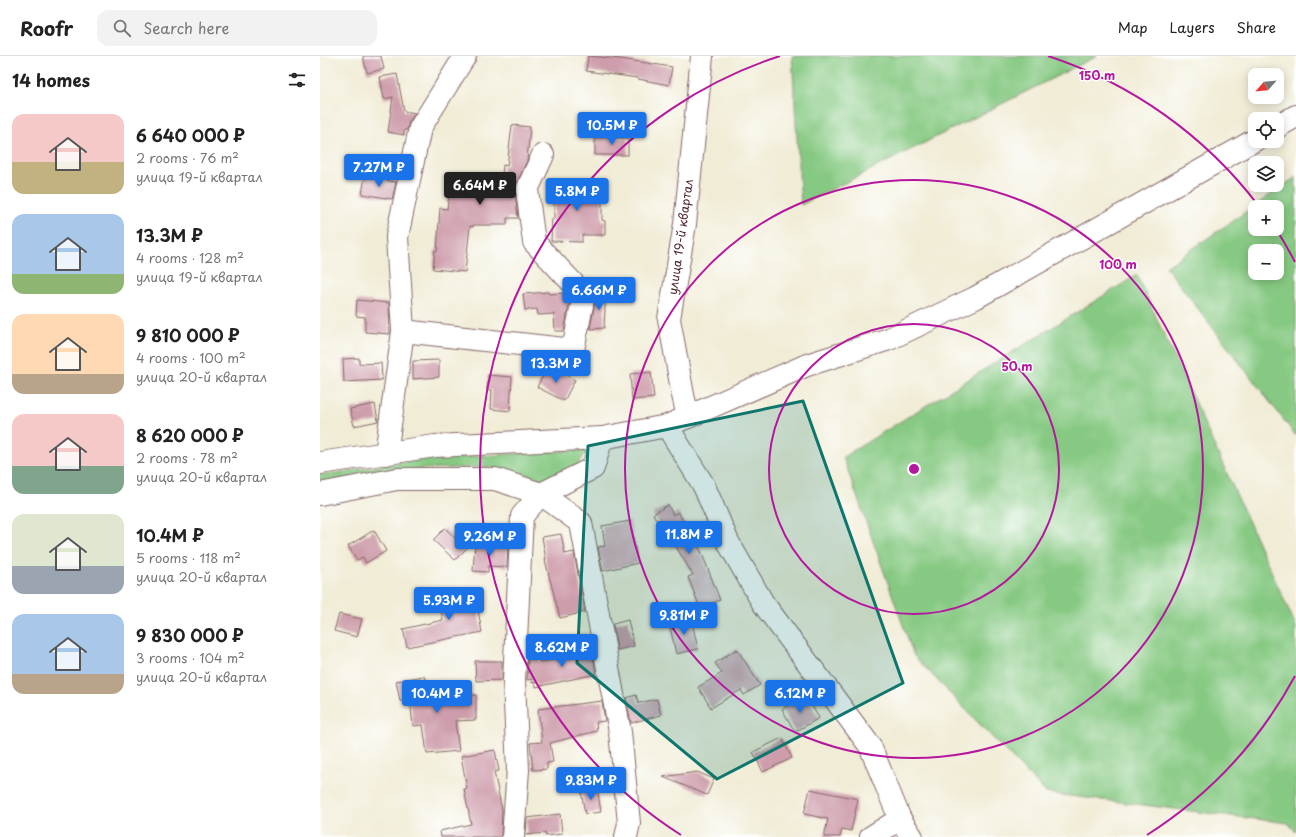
<!DOCTYPE html>
<meta charset="utf-8">
<style>
body{margin:0;font-family:"Playpen Sans",sans-serif;background:#f2f2f2;color:#222;height:100vh;display:flex;flex-direction:column;font-size:15px;white-space:nowrap}
*{box-sizing:border-box;margin:0}
p{font-size:13px;color:#767676}
.icon{flex:none;width:22px;height:22px;fill:none;stroke:currentColor;stroke-width:2;stroke-linecap:round;stroke-linejoin:round}
.map{position:relative;flex:1;overflow:hidden}
.sheet{display:flex;flex-direction:column;background:#fff;width:320px}
.sheet>*{flex:none}
.needle{width:26px;rotate:243deg}
.fabs{position:absolute;left:928px;top:12px;display:grid;gap:8px}
.fabs a{display:grid;place-items:center;width:36px;height:36px;border-radius:8px;background:#fff;box-shadow:0 2px 10px #0003;font-size:20px}
.price{position:absolute;translate:-50% -34px;padding:0 9px;border-radius:4px;background:#1a73e8;color:#fff;font-size:13px;line-height:26px;filter:drop-shadow(0 1px 2px #0008)}
.price::after{content:'';position:absolute;left:50%;top:24px;width:12px;height:9px;margin-left:-6px;background:inherit;clip-path:polygon(0 0,100% 0,50% 100%)}
.price.on{background:#222;color:#fff}
ul{padding:0;list-style:none}
li{display:flex;align-items:center;gap:12px;height:100px;padding:0 12px}
li span{display:grid;place-items:center;flex:none;width:112px;height:80px;border-radius:12px;color:#555}
li>.icon{margin-inline-start:auto}
span .icon{width:48px;height:48px;fill:#fffc;stroke-width:1}
li b{font-size:17px}
h2{display:flex;justify-content:space-between;align-items:center;height:48px;padding:0 12px;font-size:17px}
header{display:flex;align-items:center;gap:24px;box-sizing:border-box;height:56px;padding:0 20px;background:#fff;border-bottom:1px solid #e0e0e0}
header strong{font-size:19px}
nav{display:flex;gap:22px;margin-inline-start:auto;font-size:14px}
.search{width:280px;height:36px;background:#f2f2f2;display:flex;align-items:center;gap:10px;box-sizing:border-box;padding:0 14px;border-radius:12px;color:#767676;font-size:15px}
main{display:flex;flex:1;min-height:0}
.map>svg:first-child{display:block}
</style>
<header>
<strong>Roofr</strong>
<div class="search"><svg class="icon" aria-label="search" viewBox="0 0 24 24"><circle cx="10" cy="10" r="6"/><path d="M15 15l6 6"/></svg>Search here</div>
<nav><a>Map</a><a>Layers</a><a>Share</a></nav>
</header>
<main>
<section class="sheet">
<h2>14 homes<svg class="icon" aria-label="filters" viewBox="0 0 24 24"><path d="M4 7h16M4 17h16"/><circle cx="9" cy="7" r="2"/><circle cx="15" cy="17" r="2"/></svg></h2>
<ul>
<li><span style="background:linear-gradient(#f6c9c9 60%,#c2b280 0)"><svg class="icon" aria-label="home" viewBox="0 0 24 24"><path d="M3 11l9-7 9 7M6 9v11h12V9"/></svg></span><div><b>6 640 000 ₽</b><p>2 rooms · 76 m²</p><p>улица 19-й квартал</p></div></li>
<li><span style="background:linear-gradient(#a9c7e8 75%,#8fb573 0)"><svg class="icon" aria-label="home" viewBox="0 0 24 24"><path d="M3 11l9-7 9 7M6 9v11h12V9"/></svg></span><div><b>13.3M ₽</b><p>4 rooms · 128 m²</p><p>улица 19-й квартал</p></div></li>
<li><span style="background:linear-gradient(#ffd9b3 75%,#b9a48a 0)"><svg class="icon" aria-label="home" viewBox="0 0 24 24"><path d="M3 11l9-7 9 7M6 9v11h12V9"/></svg></span><div><b>9 810 000 ₽</b><p>4 rooms · 100 m²</p><p>улица 20-й квартал</p></div></li>
<li><span style="background:linear-gradient(#f6c9c9 65%,#7fa58c 0)"><svg class="icon" aria-label="home" viewBox="0 0 24 24"><path d="M3 11l9-7 9 7M6 9v11h12V9"/></svg></span><div><b>8 620 000 ₽</b><p>2 rooms · 78 m²</p><p>улица 20-й квартал</p></div></li>
<li><span style="background:linear-gradient(#dfe7d0 65%,#9aa5b1 0)"><svg class="icon" aria-label="home" viewBox="0 0 24 24"><path d="M3 11l9-7 9 7M6 9v11h12V9"/></svg></span><div><b>10.4M ₽</b><p>5 rooms · 118 m²</p><p>улица 20-й квартал</p></div></li>
<li><span style="background:linear-gradient(#a9c7e8 75%,#b9a48a 0)"><svg class="icon" aria-label="home" viewBox="0 0 24 24"><path d="M3 11l9-7 9 7M6 9v11h12V9"/></svg></span><div><b>9 830 000 ₽</b><p>3 rooms · 104 m²</p><p>улица 20-й квартал</p></div></li>
</ul>
</section>
<div class="map">
<svg width="976" height="781" viewBox="0 0 976 781">
<rect width="100%" height="100%" fill="#fff"/>
<filter id="ink" filterUnits="userSpaceOnUse"><feTurbulence type="fractalNoise" baseFrequency=".025" numOctaves="2"/><feDisplacementMap in="SourceGraphic" scale="8" xChannelSelector="R" yChannelSelector="G"/><feConvolveMatrix kernelMatrix="1 2 1 2 8 2 1 2 1" color-interpolation-filters="sRGB"/></filter>
<filter id="wash" filterUnits="userSpaceOnUse"><feTurbulence type="fractalNoise" baseFrequency=".012" numOctaves="4" result="noise"/><feDisplacementMap in="SourceGraphic" scale="16" xChannelSelector="R" yChannelSelector="G"/><feGaussianBlur stdDeviation="0.9" result="paint"/><feColorMatrix in="noise" values="0 0 0 0 0 0 0 0 0 0 0 0 0 0 0 0 0 1.4 0 .05"/><feComposite in="paint" operator="in"/></filter>
<g filter="url(#wash)">
<rect width="100%" height="100%" fill="#f1ecd6"/>
<!-- green -->
<g fill="#86c982" stroke="#687456" fill-rule="evenodd">
<path d="M472,0H777L481,149Z"/>
<path d="M976,121V380L846,211ZM935,151H957V173H935ZM935,195H957V217H935Z"/>
<path d="M817,219L976,570V776L968,767L726,737L594,600L523,401Z"/>
<path d="M267,394L258,409L230,426L200,417L168,411L101,413L0,427V418L16,417L101,403Z"/>
</g>
<g id="blocks">
<!-- building -->
<g fill="#ce9dab">
<path d="M43,0H61L64,13L47,17Z"/>
<path d="M268,0L301,3L352,11L349,29L318,23V22L266,15Z"/>
<path d="M77,18L84,55L95,57L89,66L87,74H84V79L68,76L73,41L64,43L60,21Z"/>
<path d="M192,69L210,71L207,105L196,129L195,135L198,162H187V169H153V171L150,170L145,216L113,213L115,194L117,195L120,152L127,153L131,125L181,131L183,109L187,110Z"/>
<rect x="275" y="82" width="33" height="17"/>
<path d="M45,121L76,126L72,143L42,138Z"/>
<path d="M282,128V164L285,165V179H262V186L231,185L232,162L234,163V129Z"/>
<path d="M286,234L284,272L270,273L276,241V235Z"/>
<path d="M228,236L229,238L245,237L250,243L244,275H235L234,258L218,259L217,253L205,254L203,238Z"/>
<path d="M37,244L69,247L70,278L45,276V261L36,260Z"/>
<path d="M39,302V308L61,307L62,324L24,326L23,303Z"/>
<path d="M119,304V321L93,323V305Z"/>
<path d="M228,310L255,324L244,345L217,331Z"/>
<path d="M331,316L334,342L312,344L310,318Z"/>
<path d="M168,319L192,321L190,355L171,353L172,334H167Z"/>
<path d="M55,348L58,365L34,370L30,353Z"/>
<path d="M348,449L353,459L358,456L381,495L400,544L380,552L368,521L373,519L355,489L352,491L333,458Z"/>
<path d="M310,465L318,507L283,515L278,491L285,490L282,470Z"/>
<path d="M125,472L138,485L153,486L135,504L113,484Z"/>
<path d="M54,474L66,495L46,507L43,501L37,504L28,490Z"/>
<path d="M241,478L245,498L254,496L265,556L240,562L225,504H226L222,481Z"/>
<path d="M155,487L188,489L187,511L168,510V516L153,515Z"/>
<path d="M154,533L162,576L87,591L83,573L123,564L118,541Z"/>
<path d="M19,558L42,563L37,581L14,575Z"/>
<path d="M371,561L378,593L356,598L349,566Z"/>
<path d="M308,564L314,590L297,594L293,568Z"/>
<path d="M271,590L276,618L216,631L215,626L212,627V623L207,624L208,603L219,601V606L256,602L254,594Z"/>
<path d="M417,593L440,629L424,639L421,634L391,652L378,631L402,617L395,607Z"/>
<path d="M155,605H182V624L156,625Z"/>
<path d="M104,620L108,640L156,639V664L135,665L139,695L107,698L103,669L93,670L90,643L80,645L76,625Z"/>
<path d="M316,639L319,647L337,643L341,659L311,667L306,642Z"/>
<path d="M486,640L499,662L475,676L462,653Z"/>
<path d="M282,645L285,665L276,666L277,675L230,687L233,706L227,707V713L213,714L210,687L222,686L218,653Z"/>
<path d="M462,682L472,702L443,716L433,696Z"/>
<path d="M175,694L179,715L174,716L182,754L181,781H121L120,775L151,768L144,733H147L141,700Z"/>
<path d="M377,716L394,723L387,739L343,721Z"/>
<path d="M277,732L281,756L265,758L261,734Z"/>
<path d="M490,733L538,743L531,775L522,773L520,781H504L508,763L484,758Z"/>
<path d="M240,758L242,778L226,780L225,777L206,779L207,762Z"/>
</g>
</g>
</g>
<g filter="url(#ink)">
<use href="#blocks" fill-opacity="0" stroke="#846767" stroke-width="1"/>
<g fill="none" stroke-linecap="round" stroke-linejoin="round">
<defs>
<g id="minor">
<path d="M957,71L976,60"/>
<path d="M83,275L253,294L264,239L214,186L207,134L223,99"/>
<path d="M368,361L363,339L349,263L365,168L382,0"/>
<path d="M347,370L384,430L408,486L443,547L550,690L580,763L592,781"/>
<path d="M66,398L83,275L77,181L100,72L145,0"/>
<path d="M0,407L115,390L282,382L347,370L487,309L569,283L655,242L935,84"/>
<path d="M0,438L77,423H175L221,438L261,467L300,676L309,767L306,781"/>
<path d="M193,781L198,714L194,625L202,460L221,438L273,412L282,382"/>
<path d="M551,781L580,763"/>
</g>
</defs>
<!-- minor casing -->
<use href="#minor" stroke="#846767" stroke-width="24"/>
<!-- minor -->
<use href="#minor" stroke="#fff" stroke-width="22"/>
</g>
</g>
<!-- marked area -->
<path fill="#0f766e" fill-opacity="0.2" stroke="#0f766e" stroke-width="3" stroke-linejoin="round" d="M483,345L583,627L397,723L257,607L268,390Z"/>
<!-- distance rings -->
<g fill="none" stroke="#b5179e" stroke-width="2">
<circle cx="594" cy="413" r="145"/>
<circle cx="594" cy="413" r="289"/>
<path d="M975 620A434 434 0 0 1 827 779M361 779A434 434 0 0 1 460 0M728 0A434 434 0 0 1 938 149M956 173A434 434 0 0 1 975 206"/>
</g>
<g text-anchor="middle" stroke-width="3" stroke-linejoin="round" paint-order="stroke">
<!-- street labels -->
<g font-size="12" fill="#4a1f2b" stroke="#fff">
<text transform="translate(361 181) rotate(-82)" y="4">улица 19-й квартал</text>
</g>
</g>
<circle cx="594" cy="413" r="6" fill="#b5179e" stroke="#fff" stroke-width="2"/>
<g font-size="12" text-anchor="middle" font-weight="bold" fill="#b5179e" stroke="#fff" stroke-width="3" stroke-linejoin="round" paint-order="stroke">
<text x="777" y="24">150 m</text>
<text x="798" y="213">100 m</text>
<text x="697" y="315">50 m</text>
</g>
</svg>
<div class="fabs">
<a><svg class="needle" viewBox="-14 -14 28 28"><path d="M0-13l5 13h-10z" fill="#e53935"/><path d="M0 13l5-13h-10z" fill="#767676"/></svg></a>
<a><svg class="icon" aria-label="locate" viewBox="0 0 24 24"><circle cx="12" cy="12" r="6"/><path d="M12 2v4M12 18v4M2 12h4M18 12h4"/></svg></a>
<a><svg class="icon" aria-label="layers" viewBox="0 0 24 24"><path d="M12 4l9 5-9 5-9-5zM3 14l9 5 9-5"/></svg></a>
<a>+</a>
<a>−</a>
</div>
<b class="price" style="left:292px;top:90px">10.5M ₽</b>
<b class="price" style="left:59px;top:132px">7.27M ₽</b>
<b class="price on" style="left:160px;top:150px">6.64M ₽</b>
<b class="price" style="left:257px;top:156px">5.8M ₽</b>
<b class="price" style="left:279px;top:255px">6.66M ₽</b>
<b class="price" style="left:236px;top:328px">13.3M ₽</b>
<b class="price" style="left:369px;top:499px">11.8M ₽</b>
<b class="price" style="left:170px;top:501px">9.26M ₽</b>
<b class="price" style="left:129px;top:565px">5.93M ₽</b>
<b class="price" style="left:364px;top:580px">9.81M ₽</b>
<b class="price" style="left:242px;top:612px">8.62M ₽</b>
<b class="price" style="left:117px;top:658px">10.4M ₽</b>
<b class="price" style="left:480px;top:658px">6.12M ₽</b>
<b class="price" style="left:271px;top:745px">9.83M ₽</b>
</div>
</main>
